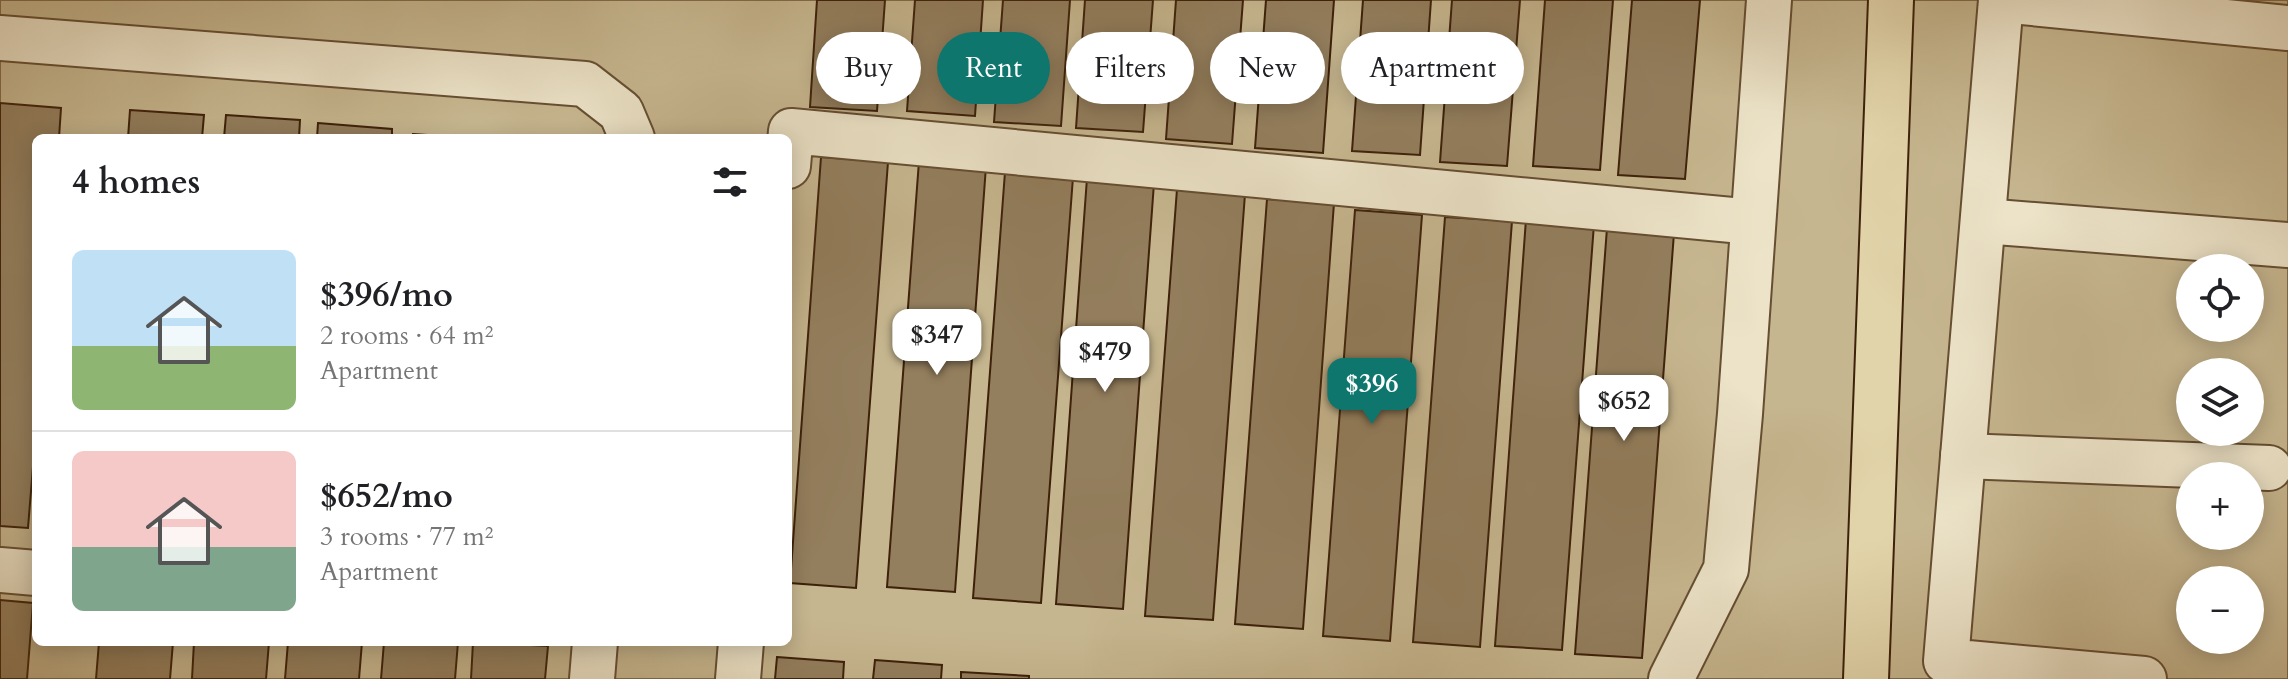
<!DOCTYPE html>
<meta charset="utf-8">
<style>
body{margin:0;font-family:Cardo,serif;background:#f6f6f6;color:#202124;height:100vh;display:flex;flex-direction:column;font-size:30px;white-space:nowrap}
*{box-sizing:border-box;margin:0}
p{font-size:26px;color:#757577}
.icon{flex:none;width:44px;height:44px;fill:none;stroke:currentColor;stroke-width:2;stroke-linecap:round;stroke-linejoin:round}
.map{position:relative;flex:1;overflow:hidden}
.details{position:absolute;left:32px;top:134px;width:760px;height:512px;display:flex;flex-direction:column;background:#fff;border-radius:12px;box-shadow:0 4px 20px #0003}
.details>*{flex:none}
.top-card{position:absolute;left:816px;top:32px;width:760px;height:72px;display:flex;gap:16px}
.buttons{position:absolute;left:2176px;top:254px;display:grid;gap:16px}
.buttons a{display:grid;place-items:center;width:88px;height:88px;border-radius:50%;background:#fff;box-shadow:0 4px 20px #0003;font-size:40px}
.price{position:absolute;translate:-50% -68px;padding:0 18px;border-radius:16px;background:#fff;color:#222;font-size:26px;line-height:52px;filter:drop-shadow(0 2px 4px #0008)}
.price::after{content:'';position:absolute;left:50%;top:48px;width:24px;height:18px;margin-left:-12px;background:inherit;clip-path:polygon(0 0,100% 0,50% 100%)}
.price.active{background:#0f766e;color:#fff}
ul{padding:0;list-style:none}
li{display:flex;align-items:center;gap:24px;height:200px;padding:0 40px}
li+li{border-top:2px solid #e0e0e0}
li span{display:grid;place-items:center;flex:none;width:224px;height:160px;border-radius:12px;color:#555}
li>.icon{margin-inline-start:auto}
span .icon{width:96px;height:96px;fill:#fffc;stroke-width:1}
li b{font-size:34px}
h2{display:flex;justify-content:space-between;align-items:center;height:96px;padding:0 40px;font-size:34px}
.tag{padding:0 28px;border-radius:36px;background:#fff;box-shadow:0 4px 20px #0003;font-size:28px;line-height:72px}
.tag.active{background:#0f766e;color:#fff}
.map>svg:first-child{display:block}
</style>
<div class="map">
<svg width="2288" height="679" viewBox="0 0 2288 679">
<rect width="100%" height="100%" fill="#e2d4aa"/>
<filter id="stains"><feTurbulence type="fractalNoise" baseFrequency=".0025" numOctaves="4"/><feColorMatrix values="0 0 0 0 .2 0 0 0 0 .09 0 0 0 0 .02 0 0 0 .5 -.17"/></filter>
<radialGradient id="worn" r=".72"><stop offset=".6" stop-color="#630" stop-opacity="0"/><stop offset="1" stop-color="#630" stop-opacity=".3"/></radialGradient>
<!-- green -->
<path fill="#c6b68f" stroke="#826c4c" stroke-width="2" fill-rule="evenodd" d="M0,0H2288V679H0ZM36,138H788V642H36ZM2190,268H2250V328H2190ZM2190,372H2250V432H2190ZM2190,476H2250V536H2190ZM2190,580H2250V640H2190Z"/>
<!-- building -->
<g fill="#937e5d" stroke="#3d210a" stroke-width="2">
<path d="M817,0H885L877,111L810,107Z"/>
<path d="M915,0H983L975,116L907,111Z"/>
<path d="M1003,0H1070L1061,126L994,122Z"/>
<path d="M1085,0H1153L1143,132L1076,128Z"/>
<path d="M1176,0H1243L1232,144L1166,139Z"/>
<path d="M1266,0H1334L1323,153L1255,148Z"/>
<path d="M1363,0H1431L1420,155L1352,151Z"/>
<path d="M1452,0H1520L1507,166L1440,162Z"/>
<path d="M1545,0H1613L1600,170L1533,166Z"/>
<path d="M1632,0H1700L1685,179L1618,175Z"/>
<path d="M0,103L61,108L59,138H36V430L28,528L0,526Z"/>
<path d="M130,110L204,115L202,138H128Z"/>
<path d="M226,115L300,120L299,138H224Z"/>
<path d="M318,123L392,129V138H317Z"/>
<path d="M413,134L471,138H413Z"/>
<path d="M821,157L888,162L856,588L790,583Z"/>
<path d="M919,161L986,166L955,592L887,587Z"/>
<path d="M1005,172L1073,177L1041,603L973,598Z"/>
<path d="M1087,178L1154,183L1123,609L1056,604Z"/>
<path d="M1177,189L1245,194L1213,620L1145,616Z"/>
<path d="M1267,199L1334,203L1303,629L1235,624Z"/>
<path d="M1355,210L1422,215L1390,641L1323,636Z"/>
<path d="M1445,217L1512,221L1480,647L1413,642Z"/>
<path d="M1526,219L1594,224L1562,650L1495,646Z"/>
<path d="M1607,228L1674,233L1642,658L1575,654Z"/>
<path d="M0,600L33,603L27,679H0Z"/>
<path d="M99,642H173L170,679H96Z"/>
<path d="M194,642H269L266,679H192Z"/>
<path d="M288,642H362L359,679H285Z"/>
<path d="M384,642H458L455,679H381Z"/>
<path d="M473,642L548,646L545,679H471Z"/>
<path d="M777,657L844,662L843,679H775Z"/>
<path d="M875,660L942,665L941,679H873Z"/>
<path d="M961,672L1029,676V679H961Z"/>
</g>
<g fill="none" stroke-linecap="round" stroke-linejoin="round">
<defs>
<g id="minor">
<path d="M2001,0L1946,661L2144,679"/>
<path d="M2001,0L2288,28"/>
<path d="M0,38L585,84L621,112L632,138"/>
<path d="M788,166L791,131L1753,222"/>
<path d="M1983,221L2288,245"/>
<path d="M1963,456L2269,468"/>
<path d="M0,570L36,573"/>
<path d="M592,679L595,642"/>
<path d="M738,679L741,642"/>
<path d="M1671,679L1726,569L1740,414L1769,0"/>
</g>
<path id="major" d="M1866,679L1891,0"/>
</defs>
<!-- minor casing -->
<use href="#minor" stroke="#664e32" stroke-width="48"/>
<!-- major casing -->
<use href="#major" stroke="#3d210a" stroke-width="48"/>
<!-- minor -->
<use href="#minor" stroke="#ece3c8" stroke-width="44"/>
<!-- major -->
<use href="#major" stroke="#e2d4aa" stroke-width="44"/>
</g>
<rect width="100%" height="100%" filter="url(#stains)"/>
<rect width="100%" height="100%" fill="url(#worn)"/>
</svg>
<div class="buttons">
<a><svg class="icon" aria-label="locate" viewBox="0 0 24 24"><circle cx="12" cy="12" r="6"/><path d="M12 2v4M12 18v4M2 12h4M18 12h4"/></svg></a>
<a><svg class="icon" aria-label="layers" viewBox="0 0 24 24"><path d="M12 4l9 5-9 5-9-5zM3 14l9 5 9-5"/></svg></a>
<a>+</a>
<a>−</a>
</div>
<b class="price" style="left:937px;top:377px">$347</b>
<b class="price" style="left:1105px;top:394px">$479</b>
<b class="price active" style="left:1372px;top:426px">$396</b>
<b class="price" style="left:1624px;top:443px">$652</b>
<div class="top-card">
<a class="tag">Buy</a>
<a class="tag active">Rent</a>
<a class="tag">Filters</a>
<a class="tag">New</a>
<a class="tag">Apartment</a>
</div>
<section class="details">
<h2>4 homes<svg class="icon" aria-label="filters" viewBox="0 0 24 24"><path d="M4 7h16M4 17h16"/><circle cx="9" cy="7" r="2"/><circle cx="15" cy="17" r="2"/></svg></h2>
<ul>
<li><span style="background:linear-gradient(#bfe0f5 60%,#8fb573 0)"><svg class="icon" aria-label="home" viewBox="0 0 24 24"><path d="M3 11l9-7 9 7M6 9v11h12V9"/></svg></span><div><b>$396/mo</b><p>2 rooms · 64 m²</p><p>Apartment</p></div></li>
<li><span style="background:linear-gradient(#f6c9c9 60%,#7fa58c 0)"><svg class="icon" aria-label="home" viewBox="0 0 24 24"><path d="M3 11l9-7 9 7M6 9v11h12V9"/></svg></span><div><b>$652/mo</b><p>3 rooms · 77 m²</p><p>Apartment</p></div></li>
</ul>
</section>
</div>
